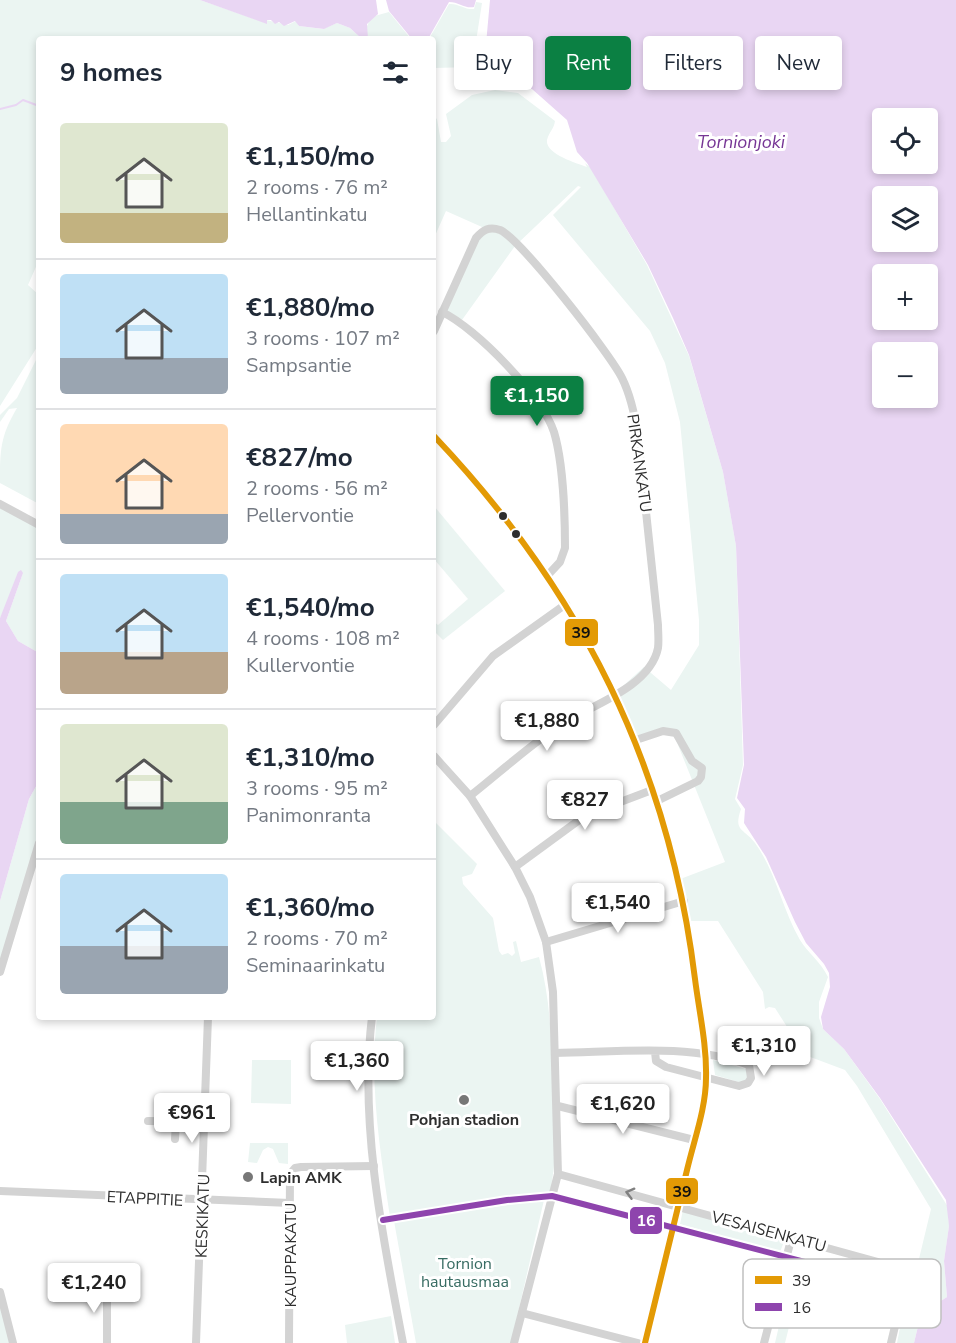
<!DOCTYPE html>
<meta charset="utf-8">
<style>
body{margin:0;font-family:"Nunito Sans",sans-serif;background:#f2f2f3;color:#1f2937;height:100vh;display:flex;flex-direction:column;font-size:22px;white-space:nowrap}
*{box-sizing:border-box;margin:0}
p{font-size:20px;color:#747a83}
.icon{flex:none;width:33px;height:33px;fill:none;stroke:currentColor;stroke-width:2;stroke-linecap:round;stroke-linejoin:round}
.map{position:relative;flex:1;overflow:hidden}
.side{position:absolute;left:36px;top:36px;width:400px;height:984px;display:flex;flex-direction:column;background:#fff;border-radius:6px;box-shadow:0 3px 9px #0003}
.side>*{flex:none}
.guide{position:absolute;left:454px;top:36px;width:411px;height:54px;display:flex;gap:12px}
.tools{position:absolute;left:872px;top:108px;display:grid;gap:12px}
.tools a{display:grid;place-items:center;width:66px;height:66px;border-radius:6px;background:#fff;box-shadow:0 3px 9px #0003;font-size:30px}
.price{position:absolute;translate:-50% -51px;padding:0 14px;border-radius:6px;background:#fff;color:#222;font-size:20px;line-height:39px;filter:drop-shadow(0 2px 3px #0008)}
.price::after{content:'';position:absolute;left:50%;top:36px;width:18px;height:14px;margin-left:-9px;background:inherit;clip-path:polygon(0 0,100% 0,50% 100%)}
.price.active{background:#0b8043;color:#fff}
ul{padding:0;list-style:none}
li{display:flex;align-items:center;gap:18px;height:150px;padding:0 24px}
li+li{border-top:2px solid #e0e1e3}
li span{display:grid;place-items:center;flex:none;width:168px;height:120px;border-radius:6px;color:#555}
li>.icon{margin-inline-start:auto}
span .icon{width:72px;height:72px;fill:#fffc;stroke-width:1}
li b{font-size:26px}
h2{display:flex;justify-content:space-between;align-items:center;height:72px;padding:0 24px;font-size:26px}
.pill{padding:0 21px;border-radius:6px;background:#fff;box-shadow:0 3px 9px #0003;font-size:21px;line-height:54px}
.pill.active{background:#0b8043;color:#fff}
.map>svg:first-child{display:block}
</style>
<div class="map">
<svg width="956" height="1343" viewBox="0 0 956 1343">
<rect width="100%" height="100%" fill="#fff"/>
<!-- green -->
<g fill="#ebf5f2">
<path d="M0,0H200L266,23V20L288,25L296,21L299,26L323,29L337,23L350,28L362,39H39V260L28,285L39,295V344L0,406Z"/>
<path d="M476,2L482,3L472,67L434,68V39H429L449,4C458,3 465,10 474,9Z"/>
<path d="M389,12L411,39H367L365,31L371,17Z"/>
<path d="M495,90L518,93L555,121C554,129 549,132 547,140C545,154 576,163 587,167L585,163L591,168L647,265L689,356L723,472L736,546L743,765L735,799L741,809C733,832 744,828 755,843C776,872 782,909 800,940C808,953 821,962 828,977L819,1002V1018L823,1029L844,1049L880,1099L948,1207L949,1226L944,1261L947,1297L921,1314L914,1343H897L913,1262L918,1263L931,1209L857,1086L845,1070L805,1055L775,1008L769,1007L765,1009L763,992L718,921H687L675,881L725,862L674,735L664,734L635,743L614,694L644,667L671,690L699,645V620L680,422L665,363L650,331L553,215L581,187L578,186L515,246L462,320L445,311L482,227L446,211L434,238V117L437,119L441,142H446L451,136L446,114L472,95Z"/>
<path d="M39,354V504L0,483C0,450 0,437 17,408L9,409L0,422V415L17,398Z"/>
<path d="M0,504L39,527V653L18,641L6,621L23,573L0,618Z"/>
<path d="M434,506L505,591L443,640L434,631V622L438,625L468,599L434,559Z"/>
<path d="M39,781V834L0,967V901L29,799Z"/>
<path d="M434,821L477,864L472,874L462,877L463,884L493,918L499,951L502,955L508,953L512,956L515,953L513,942L516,941L521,962L539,957C550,997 551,1036 553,1076C555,1114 558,1155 550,1192L390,1217C380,1150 369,1084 377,1017H434Z"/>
<path d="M252,1060H291V1104L251,1103Z"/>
<path d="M713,1060L746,1069L748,1073L746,1080L742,1083L715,1075Z"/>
<path d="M250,1143H288V1164L279,1163L273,1149L268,1147L263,1150L257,1163L248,1162Z"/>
<path d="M544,1200L511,1343H416L394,1221Z"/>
<path d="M683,1210L785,1239L780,1252L680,1224Z"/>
<path d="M0,1301L11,1343H0Z"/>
<path d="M782,1313L789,1315L790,1323L785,1343H775Z"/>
<path d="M391,1316L395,1343H347L345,1325Z"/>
</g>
<!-- water -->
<g fill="#e9d6f3" fill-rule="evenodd">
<path d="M200,0H376L378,14L367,24L368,39H362L350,28L337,23L324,29L299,26L295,21L284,26L279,22L275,24L271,20H267V24Z"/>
<path d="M386,0H476L474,7C465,9 459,2 449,2L428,39H412L389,11Z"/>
<path d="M490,0H956V1343H914L921,1314L947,1297L944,1261L949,1226L946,1200L880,1098L844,1049L823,1029L821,1017L830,987L829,973L824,964L806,943L795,922L766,857L744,823L745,809L737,798L744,765L736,546L723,472L689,355L673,318L648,265L587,163L577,152L567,120L532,89L482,88ZM927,118V164H882V118ZM927,196V242H882V196ZM882,274H927V320H882ZM927,352V398H882V352Z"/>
<path d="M21,570L23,573L6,621L18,641L39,653V781L29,799L0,901V618L18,572Z"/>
</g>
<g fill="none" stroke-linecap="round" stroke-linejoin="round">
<!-- stream -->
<path stroke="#e9d6f3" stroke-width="2" d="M0,109L16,105L23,100L39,106"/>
<!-- minor -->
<g stroke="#d3d3d3" stroke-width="8">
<path d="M442,312C476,328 542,396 554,432C563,462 565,516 565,548L560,562L547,576"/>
<path d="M434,331L476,238C483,230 489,226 500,230C520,238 611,355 622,378C631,396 635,416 638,436L658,625C658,632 659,641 658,648C650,688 589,706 560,725C529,746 499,773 470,796"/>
<path d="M434,436C581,591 669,766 695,979C699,1011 707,1045 706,1078C706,1108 694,1140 687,1170C673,1227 659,1285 645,1343"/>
<path d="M0,504L39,525"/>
<path d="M434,725L493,656L566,604"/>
<path d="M636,740L663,731L676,733L692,761L702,768L701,777L698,781L657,801"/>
<path d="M434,756L470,796L515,867L530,897L546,942L553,992L558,1174L514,1343"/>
<path d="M515,867L586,815L652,790"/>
<path d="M546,942L684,901"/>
<path d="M0,972L39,843"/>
<path d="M372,1017C359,1123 383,1239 403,1343"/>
<path d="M555,1053C619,1052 689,1043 749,1065L751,1078L748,1083L739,1086L666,1067L656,1061L655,1052"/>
<path d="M558,1106L694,1140"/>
<path d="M148,1121L205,1122"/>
<path d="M175,1139L176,1122"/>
<path d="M558,1174L878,1262C887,1268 899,1269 907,1276L891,1343"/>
<path d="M0,1191L290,1203"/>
<path d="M383,1220L507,1200L552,1196L905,1288"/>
<path d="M0,1292L13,1343"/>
<path d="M522,1313L638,1343"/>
<path d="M107,1343V1284"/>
<path d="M196,1343L208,1017"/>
<path d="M289,1343L290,1174L295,1168L301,1167L374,1166"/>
<path d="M764,1343L792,1236"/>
</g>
<defs>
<path id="bus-1" d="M434,436C581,591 669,766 695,979C699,1011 707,1045 706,1078C706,1108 694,1140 687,1170C673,1227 659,1285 645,1343"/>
<path id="bus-2" d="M383,1220L507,1200L552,1196L905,1288"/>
</defs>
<!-- bus-1 casing -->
<use href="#bus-1" stroke="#fff" stroke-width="10"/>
<!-- bus-2 casing -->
<use href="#bus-2" stroke="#fff" stroke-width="10"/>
<!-- bus-1 -->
<use href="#bus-1" stroke="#e39a05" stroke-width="6"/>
<!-- bus-2 -->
<use href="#bus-2" stroke="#8e44ad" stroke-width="6"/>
</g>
<!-- one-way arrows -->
<defs><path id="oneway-chevron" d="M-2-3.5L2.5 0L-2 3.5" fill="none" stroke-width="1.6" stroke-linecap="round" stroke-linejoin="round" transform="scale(1.5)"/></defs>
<use stroke="#808080" href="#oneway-chevron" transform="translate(630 1193) rotate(-165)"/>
<!-- markers -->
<g fill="#2e2e2e" stroke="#fff" stroke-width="2">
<circle cx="503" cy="516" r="5"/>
<circle cx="516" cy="534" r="5"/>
</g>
<g fill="#777" stroke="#fff" stroke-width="2">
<circle cx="464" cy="1100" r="6"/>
<circle cx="248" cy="1177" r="6"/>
</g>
<g text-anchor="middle" stroke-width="6" stroke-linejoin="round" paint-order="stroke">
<!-- street labels -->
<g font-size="16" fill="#2e2e2e" stroke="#fff">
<text transform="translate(640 463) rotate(82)" y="6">PIRKANKATU</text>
<text transform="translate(145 1198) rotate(3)" y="6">ETAPPITIE</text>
<text transform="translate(202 1216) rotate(-88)" y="6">KESKIKATU</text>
<text transform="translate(769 1231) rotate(15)" y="6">VESAISENKATU</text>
<text transform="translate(290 1255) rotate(-90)" y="6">KAUPPAKATU</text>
</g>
<!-- poi labels -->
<g font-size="16" font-weight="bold" fill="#2e2e2e" stroke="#fff">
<text x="464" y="1125">Pohjan stadion</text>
<text x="260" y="1183" text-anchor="start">Lapin AMK</text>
</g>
<!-- park labels -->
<g font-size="16" fill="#386c63" stroke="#fff">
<text x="465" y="1269">Tornion<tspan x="465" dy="18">hautausmaa</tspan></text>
</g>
<!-- water labels -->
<g font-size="18" font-style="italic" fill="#763695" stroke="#fff">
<text x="741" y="148">Tornionjoki</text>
</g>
</g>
<!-- legend -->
<rect x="743" y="1259" width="198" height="69" rx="9" fill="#fff" stroke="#c0c0c0" stroke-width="1.5"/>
<rect x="755" y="1276" width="27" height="8" fill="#e39a05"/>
<rect x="755" y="1303" width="27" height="8" fill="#8e44ad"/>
<g font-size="16" fill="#2e2e2e">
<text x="792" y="1286">39</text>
<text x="792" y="1313">16</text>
</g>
<g stroke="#fff" stroke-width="2">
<rect x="564" y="618" width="35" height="29" rx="6" fill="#e39a05"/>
<rect x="665" y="1177" width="34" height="28" rx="6" fill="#e39a05"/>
<rect x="629" y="1206" width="34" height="29" rx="6" fill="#8e44ad"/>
</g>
<g font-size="16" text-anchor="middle" font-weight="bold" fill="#fff">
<text x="646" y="1226">16</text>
</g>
<g font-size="16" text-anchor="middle" font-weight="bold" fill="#111">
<text x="581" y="638">39</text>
<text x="682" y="1197">39</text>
</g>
</svg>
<div class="tools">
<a><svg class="icon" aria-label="locate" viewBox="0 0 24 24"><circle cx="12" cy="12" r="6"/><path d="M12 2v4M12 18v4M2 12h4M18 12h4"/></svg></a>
<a><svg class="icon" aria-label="layers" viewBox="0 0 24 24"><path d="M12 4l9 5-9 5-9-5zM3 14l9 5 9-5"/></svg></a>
<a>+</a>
<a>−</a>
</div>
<b class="price active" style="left:537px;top:427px">€1,150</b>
<b class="price" style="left:547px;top:752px">€1,880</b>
<b class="price" style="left:585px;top:831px">€827</b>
<b class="price" style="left:618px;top:934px">€1,540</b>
<b class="price" style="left:764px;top:1077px">€1,310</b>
<b class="price" style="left:357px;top:1092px">€1,360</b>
<b class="price" style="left:623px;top:1135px">€1,620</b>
<b class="price" style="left:192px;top:1144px">€961</b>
<b class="price" style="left:94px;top:1314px">€1,240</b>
<div class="guide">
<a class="pill">Buy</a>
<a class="pill active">Rent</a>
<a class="pill">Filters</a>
<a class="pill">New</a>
</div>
<section class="side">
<h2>9 homes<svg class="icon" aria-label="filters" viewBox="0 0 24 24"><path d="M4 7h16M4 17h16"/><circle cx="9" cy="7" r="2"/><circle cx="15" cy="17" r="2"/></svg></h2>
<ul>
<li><span style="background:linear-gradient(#dfe7d0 75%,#c2b280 0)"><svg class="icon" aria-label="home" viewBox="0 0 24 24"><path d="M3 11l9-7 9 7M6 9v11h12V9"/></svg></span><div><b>€1,150/mo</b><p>2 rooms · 76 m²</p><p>Hellantinkatu</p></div></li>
<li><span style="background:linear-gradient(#bfe0f5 70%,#9aa5b1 0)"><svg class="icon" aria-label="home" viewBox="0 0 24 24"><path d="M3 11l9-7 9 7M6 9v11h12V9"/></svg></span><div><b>€1,880/mo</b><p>3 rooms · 107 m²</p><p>Sampsantie</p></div></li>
<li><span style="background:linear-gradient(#ffd9b3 75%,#9aa5b1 0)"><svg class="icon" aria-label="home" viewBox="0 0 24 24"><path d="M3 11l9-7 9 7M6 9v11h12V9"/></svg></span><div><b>€827/mo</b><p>2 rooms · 56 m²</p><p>Pellervontie</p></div></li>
<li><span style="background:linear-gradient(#bfe0f5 65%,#b9a48a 0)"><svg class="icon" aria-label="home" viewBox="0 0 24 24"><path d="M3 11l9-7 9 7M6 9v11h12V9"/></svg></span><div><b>€1,540/mo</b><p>4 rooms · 108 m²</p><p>Kullervontie</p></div></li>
<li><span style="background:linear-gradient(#dfe7d0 65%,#7fa58c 0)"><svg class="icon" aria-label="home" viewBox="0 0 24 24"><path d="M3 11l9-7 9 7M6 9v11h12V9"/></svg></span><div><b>€1,310/mo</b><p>3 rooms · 95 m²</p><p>Panimonranta</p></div></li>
<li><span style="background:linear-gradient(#bfe0f5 60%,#9aa5b1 0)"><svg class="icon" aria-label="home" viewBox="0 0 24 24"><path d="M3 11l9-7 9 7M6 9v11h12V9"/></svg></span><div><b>€1,360/mo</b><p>2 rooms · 70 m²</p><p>Seminaarinkatu</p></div></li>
</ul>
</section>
</div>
